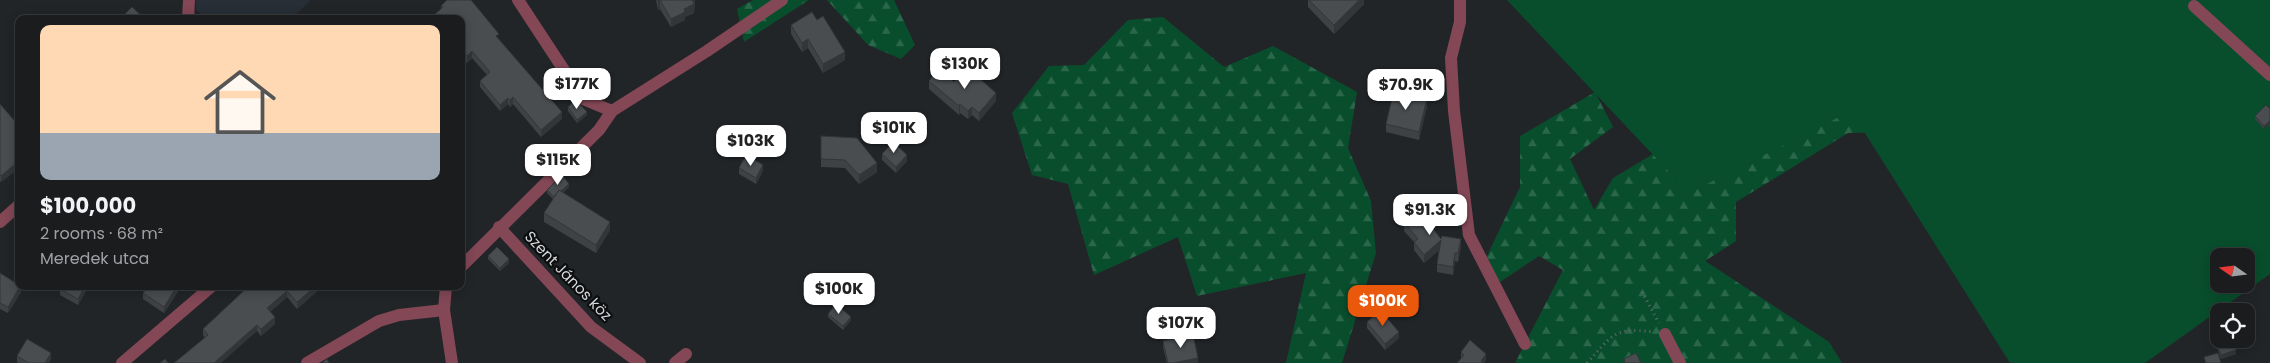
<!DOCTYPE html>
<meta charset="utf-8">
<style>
body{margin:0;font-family:Poppins,sans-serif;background:#232527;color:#f1f3f6;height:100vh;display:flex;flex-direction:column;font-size:19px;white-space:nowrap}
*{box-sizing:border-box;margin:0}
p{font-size:16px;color:#9fa1a4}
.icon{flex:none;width:28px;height:28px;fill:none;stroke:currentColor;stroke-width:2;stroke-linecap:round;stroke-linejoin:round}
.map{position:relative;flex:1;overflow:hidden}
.sheet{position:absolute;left:15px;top:15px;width:450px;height:275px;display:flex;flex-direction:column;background:#1a1c1e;border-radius:10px;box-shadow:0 2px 12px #0003,0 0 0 1px #383a3c}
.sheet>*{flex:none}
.needle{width:32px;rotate:284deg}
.fabs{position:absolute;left:2210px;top:248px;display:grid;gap:10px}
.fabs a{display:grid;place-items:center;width:45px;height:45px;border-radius:10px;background:#1a1c1e;box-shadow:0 2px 12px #0003,0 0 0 1px #383a3c;font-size:25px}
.price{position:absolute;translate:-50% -42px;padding:0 11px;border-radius:10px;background:#fff;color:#222;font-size:16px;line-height:32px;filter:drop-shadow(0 1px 2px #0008)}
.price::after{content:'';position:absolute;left:50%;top:30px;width:15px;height:11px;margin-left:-8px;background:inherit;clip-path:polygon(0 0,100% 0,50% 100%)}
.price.selected{background:#ea580c;color:#fff}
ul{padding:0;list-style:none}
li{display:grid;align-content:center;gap:10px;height:265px;padding:0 25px}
li span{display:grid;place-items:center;height:155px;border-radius:10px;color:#555}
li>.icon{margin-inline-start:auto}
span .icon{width:90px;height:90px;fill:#fffc;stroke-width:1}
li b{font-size:21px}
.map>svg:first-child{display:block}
</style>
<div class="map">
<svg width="2270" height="363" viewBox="0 0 2270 363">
<defs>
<pattern id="forest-firs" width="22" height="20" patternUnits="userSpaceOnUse" patternTransform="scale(1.25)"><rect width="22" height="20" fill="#084e2c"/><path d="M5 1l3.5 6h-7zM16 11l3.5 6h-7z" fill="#2b674a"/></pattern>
</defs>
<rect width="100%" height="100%" fill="#222528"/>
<!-- built -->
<path fill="#272e35" d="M196,0H311L291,19H205L196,9Z"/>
<!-- forest -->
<g fill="url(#forest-firs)">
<path d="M753,0H809L744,42L737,9Z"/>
<path d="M827,0H894L915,45L901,59L868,45Z"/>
<path d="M1686,0L1887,132L1848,133L1736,202V241L1705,261L1829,342L1842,363H1515L1563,270L1539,256L1500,282L1486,258L1520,187V136L1595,92L1613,127L1570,159L1594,210L1613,178L1735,105Z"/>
<path d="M1163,17L1224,67L1273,46L1357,92L1348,148L1371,201L1376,253L1342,363H1286L1306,273L1197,296L1178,237L1094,275L1068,184L1032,175L1012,113L1049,66L1084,65L1128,20Z"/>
</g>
<!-- garden -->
<path fill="#084e2c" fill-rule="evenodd" d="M1507,0H2270V274L2145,363H2010L1851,111L1689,193ZM2219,256H2246V284H2219Z"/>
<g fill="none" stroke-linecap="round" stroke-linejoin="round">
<!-- path -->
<g stroke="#66696b" stroke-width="3" stroke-dasharray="1 4" stroke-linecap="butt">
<path d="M1642,292L1659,323"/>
<path d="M1587,363C1611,337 1614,326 1652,332"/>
</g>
<!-- minor -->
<g stroke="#834756" stroke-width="12">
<path d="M518,0L583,99L612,111"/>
<path d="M1460,0V22L1451,58L1454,111L1469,235L1525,344"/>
<path d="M2194,6L2270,75"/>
<path d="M188,19L189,0"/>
<path d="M0,222L19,205"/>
<path d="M499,227L591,327L640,363"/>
<path d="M461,267L599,130L612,111L707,51L782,0"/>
<path d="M446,286L444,310L452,363"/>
<path d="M1665,334L1680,363"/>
<path d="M122,363L212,286"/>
<path d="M307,363L379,321L399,315L444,310"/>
<path d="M675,363L686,354"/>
</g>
</g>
<!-- wall -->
<g fill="#3f4245">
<path d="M656,0H695L694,13L685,17V20L671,27L660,9L658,10Z"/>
<path d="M1308,0H1364V4L1334,34L1308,7Z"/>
<path d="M441,6L499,40L562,119L541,137L513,104L510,107L508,104L500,111L480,87V81L487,75L472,58L467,63L461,56V19H433V16L441,9Z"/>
<path d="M791,25L845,60L823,73L808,48L802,52L791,34Z"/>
<path d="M929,81L960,82L996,101L979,121L972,115L968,119L960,113L959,115L929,89Z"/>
<path d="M0,104L19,126V177L14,172L1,182L0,181Z"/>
<path d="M1427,106L1419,140L1386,132V124Z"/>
<path d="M568,107L587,115L577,123L568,111Z"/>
<path d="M2270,109V124L2264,129L2255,119V116Z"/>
<path d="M821,136L877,172L859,184L845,168L821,167Z"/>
<path d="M882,154L907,161L896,173L882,160Z"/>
<path d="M739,168L763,171L756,184L739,174Z"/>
<path d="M569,187L563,193L610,230L596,253L544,222V213L553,199L547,193V190Z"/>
<path d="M1399,212L1441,239L1461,247L1458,262L1455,261L1453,275L1437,272V264L1439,250L1424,263L1414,250V242L1404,231V226L1399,220Z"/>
<path d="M488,256L509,263L500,271L488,259Z"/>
<path d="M0,273L21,292L8,313L0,309Z"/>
<path d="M89,286L78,305L60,295V289Z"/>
<path d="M179,286V290L164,313L143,299V293Z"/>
<path d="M249,286H323L297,309L287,297L270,312L275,324L261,336L257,331L205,338L203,335V329Z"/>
<path d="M828,314L851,320L843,330L828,317Z"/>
<path d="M1367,322L1399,338L1385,350L1367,328Z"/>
<path d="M1163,341L1198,363H1167L1163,347Z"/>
<path d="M2216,342L2236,354L2221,359L2216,345Z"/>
<path d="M1461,352L1486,360L1461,358Z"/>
<path d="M17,356L51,359L49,363H18L17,362Z"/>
</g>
<!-- shaded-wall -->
<g fill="#333638">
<path d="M660,0V9L658,10V1Z"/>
<path d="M691,0H695L694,13L685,17V20L671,27V19L684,9Z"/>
<path d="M1359,0H1364V4L1334,34V25Z"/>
<path d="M808,39V48L802,52V43Z"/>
<path d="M472,51V58L467,63V56Z"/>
<path d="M845,52V60L823,73V64Z"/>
<path d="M996,93V101L979,121V113Z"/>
<path d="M513,97V104L510,107V100Z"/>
<path d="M508,98V104L500,111V105Z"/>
<path d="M1427,98V106L1419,140V132Z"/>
<path d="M960,104V113L959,115V106Z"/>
<path d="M972,107V115L968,119V111Z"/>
<path d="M562,112V119L541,137V130Z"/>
<path d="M587,112V115L577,123V120Z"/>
<path d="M2270,121V124L2264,129V126Z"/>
<path d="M907,155V161L896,173V167Z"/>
<path d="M877,163V172L859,184V175Z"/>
<path d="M14,165V172L1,182V176Z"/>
<path d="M763,165V171L756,184V178Z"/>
<path d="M569,184V187L555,200V197Z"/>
<path d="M610,222V230L596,253V245Z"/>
<path d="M1461,239V247L1458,262V253Z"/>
<path d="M1441,240V249L1424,263V255Z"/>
<path d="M1455,253V261L1453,275V267Z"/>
<path d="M509,259V263L500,271V268Z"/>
<path d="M21,286V292L8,313V307Z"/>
<path d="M85,286H89L78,305V299Z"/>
<path d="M177,286H179V290L164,313V307Z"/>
<path d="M316,286H323L297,309V302Z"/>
<path d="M287,291V297L267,315V308Z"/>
<path d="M275,317V324L261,336V329Z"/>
<path d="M851,317V320L843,330V326Z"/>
<path d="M257,325V331L221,363H215V362Z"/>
<path d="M1399,332V338L1385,350V344Z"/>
<path d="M2236,350V354L2221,359V355Z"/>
<path d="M51,353V359L49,363H45Z"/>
<path d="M1486,354V360L1484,363H1481V361Z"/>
<path d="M1198,358V363H1173Z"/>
</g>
<!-- building -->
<g fill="#494d50" stroke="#333638">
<path d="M447,0H471L499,34L496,36L562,112L541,130L513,97L510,100L508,98L500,105L480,81L490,72L472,51L467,56L461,50V19H435L433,16L443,7L441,6Z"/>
<path d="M657,0H692L694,4L684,9L685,12L671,19L660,0L658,1Z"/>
<path d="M1309,0H1359L1334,25Z"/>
<path d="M132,7L145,19H120Z"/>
<path d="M812,12L817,20L823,16L845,52L823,64L808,39L802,43L791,25Z"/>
<path d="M939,69L954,82L957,79L960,82L970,70L996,93L979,113L972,107L968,111L960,104L959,106L929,81Z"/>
<path d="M1394,90L1427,98L1419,132L1386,124Z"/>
<path d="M576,100L587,112L577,120L568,107Z"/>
<path d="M0,104L19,126V171L14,165L1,176L0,175Z"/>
<path d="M2266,105L2270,109V121L2264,126L2255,116Z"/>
<path d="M821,136L857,138L877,163L859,175L845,160L821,159Z"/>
<path d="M893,142L907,155L896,167L882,154Z"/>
<path d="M746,155L763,165L756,178L739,168Z"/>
<path d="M562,175L569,184L561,191L559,190L554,197L547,190Z"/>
<path d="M559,190L610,222L596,245L544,213Z"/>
<path d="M1412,202L1441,239L1442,236L1461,239L1458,253H1455L1453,267L1437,264L1441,240L1424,255L1414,242L1418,239L1404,222L1406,221L1399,212Z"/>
<path d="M497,247L509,259L500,268L488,256Z"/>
<path d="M0,273L19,285V286H20L8,307L0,303Z"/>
<path d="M62,286H85L78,299L60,289Z"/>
<path d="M148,286H177L164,307L143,293Z"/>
<path d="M249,286H316L297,302L287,291L267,308L275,317L261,329L257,325L215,362L216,363H174L208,335L203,329Z"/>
<path d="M836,304L851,317L843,326L828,314Z"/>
<path d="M1380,310L1399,332L1385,344L1367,322Z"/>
<path d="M1193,334L1198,358L1173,363H1168L1163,341Z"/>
<path d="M27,339L51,353L45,363H29L17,356Z"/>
<path d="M2225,339H2232L2236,350L2221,355L2216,342Z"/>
<path d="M1470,340L1486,354L1481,361L1483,363H1457L1464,355L1461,352Z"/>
<path d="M1636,353L1641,363H1625L1624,359Z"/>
<path d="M2218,353L2221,363H2206L2204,357Z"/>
<path d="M165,359L168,363H160Z"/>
<path d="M327,359L329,363H322Z"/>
</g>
<g text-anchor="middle" stroke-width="4.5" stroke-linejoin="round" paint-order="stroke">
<!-- street labels -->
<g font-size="15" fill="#d6d8da" stroke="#0c0e0f">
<text transform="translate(568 276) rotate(46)" y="5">Szent János köz</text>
</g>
</g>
</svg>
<div class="fabs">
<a><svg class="needle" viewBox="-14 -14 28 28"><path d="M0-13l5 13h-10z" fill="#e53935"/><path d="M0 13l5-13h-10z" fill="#9fa1a4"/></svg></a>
<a><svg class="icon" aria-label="locate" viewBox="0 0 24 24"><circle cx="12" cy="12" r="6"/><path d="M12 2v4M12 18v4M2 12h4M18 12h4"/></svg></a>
</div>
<b class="price" style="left:965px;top:90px">$130K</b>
<b class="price" style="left:577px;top:110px">$177K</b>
<b class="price" style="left:1406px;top:111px">$70.9K</b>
<b class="price" style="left:894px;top:154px">$101K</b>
<b class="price" style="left:751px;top:167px">$103K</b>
<b class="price" style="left:558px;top:186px">$115K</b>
<b class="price" style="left:1430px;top:236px">$91.3K</b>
<b class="price" style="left:839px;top:315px">$100K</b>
<b class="price selected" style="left:1383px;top:327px">$100K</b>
<b class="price" style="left:1181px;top:349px">$107K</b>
<section class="sheet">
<ul>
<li><span style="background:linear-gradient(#ffd9b3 70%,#9aa5b1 0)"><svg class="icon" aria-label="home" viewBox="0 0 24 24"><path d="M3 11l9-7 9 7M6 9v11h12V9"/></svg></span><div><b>$100,000</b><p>2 rooms · 68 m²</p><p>Meredek utca</p></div></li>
</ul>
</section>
</div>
